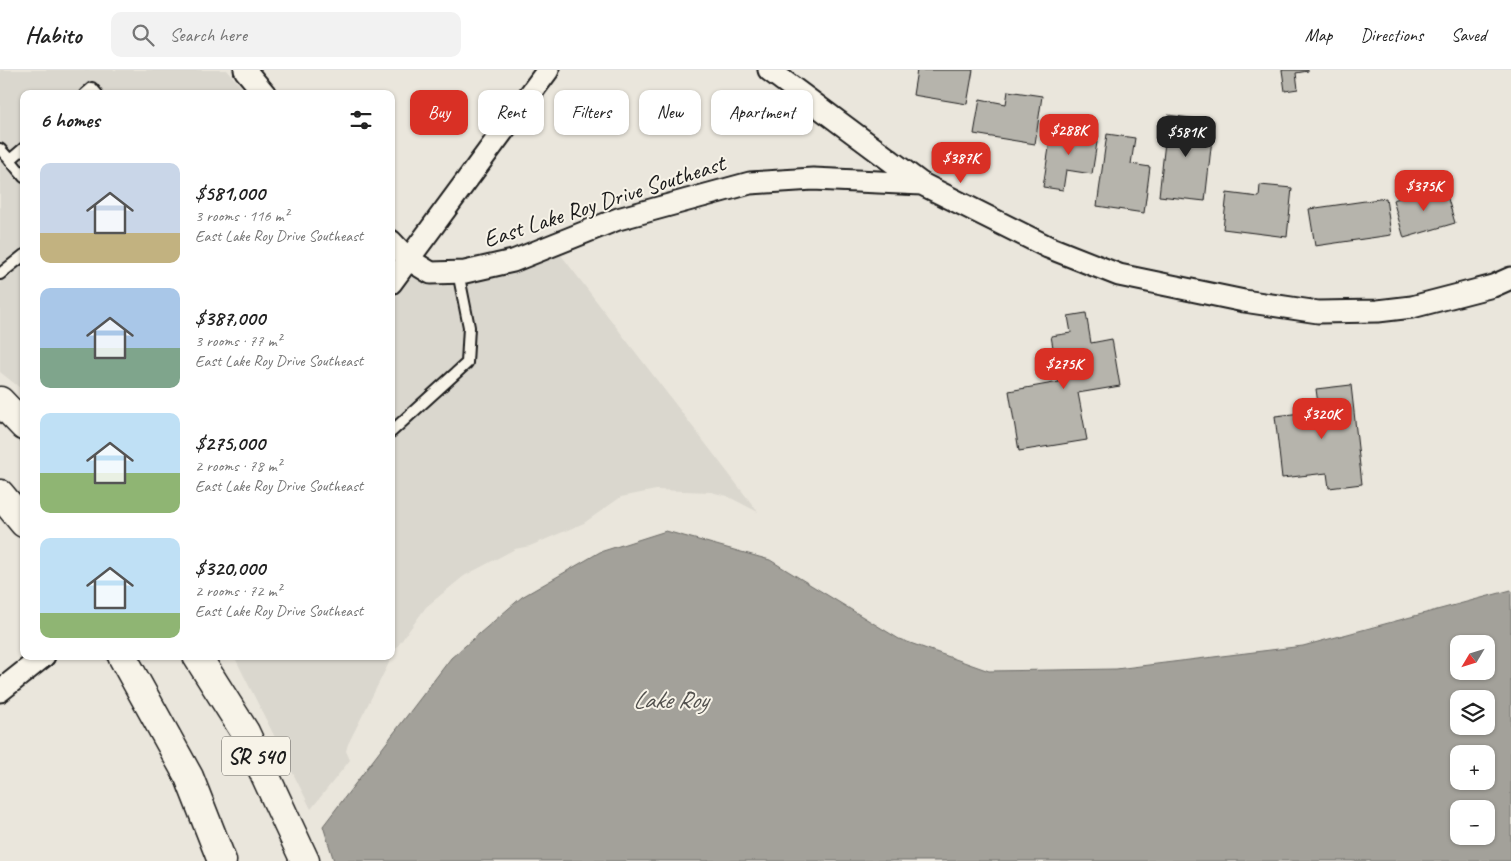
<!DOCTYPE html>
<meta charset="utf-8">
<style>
body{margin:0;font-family:Caveat,sans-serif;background:#f2f2f2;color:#222;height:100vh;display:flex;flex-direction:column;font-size:19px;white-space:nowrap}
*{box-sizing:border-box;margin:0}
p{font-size:16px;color:#767676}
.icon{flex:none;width:28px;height:28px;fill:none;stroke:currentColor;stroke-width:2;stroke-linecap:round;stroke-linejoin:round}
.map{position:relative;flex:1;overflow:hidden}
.details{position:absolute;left:20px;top:20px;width:375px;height:570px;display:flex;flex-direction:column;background:#fff;border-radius:10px;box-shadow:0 1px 4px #0004}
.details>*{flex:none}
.hud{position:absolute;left:410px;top:20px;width:475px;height:45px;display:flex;gap:10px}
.needle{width:32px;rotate:232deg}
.fabs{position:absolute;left:1450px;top:565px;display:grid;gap:10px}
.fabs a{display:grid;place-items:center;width:45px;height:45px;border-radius:10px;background:#fff;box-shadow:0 1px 4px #0004;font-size:25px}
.price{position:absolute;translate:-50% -42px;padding:0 11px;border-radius:10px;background:#d93025;color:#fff;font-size:16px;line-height:32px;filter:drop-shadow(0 1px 2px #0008)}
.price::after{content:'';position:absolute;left:50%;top:30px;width:15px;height:11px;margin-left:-8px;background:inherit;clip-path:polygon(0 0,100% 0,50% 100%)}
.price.active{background:#222;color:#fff}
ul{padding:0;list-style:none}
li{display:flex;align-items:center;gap:15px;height:125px;padding:0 20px}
li span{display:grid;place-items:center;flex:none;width:140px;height:100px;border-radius:10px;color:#555}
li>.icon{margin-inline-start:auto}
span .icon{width:60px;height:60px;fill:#fffc;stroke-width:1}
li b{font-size:21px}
h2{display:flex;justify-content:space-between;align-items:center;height:60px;padding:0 20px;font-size:21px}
.pill{padding:0 18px;border-radius:10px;background:#fff;box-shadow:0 1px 4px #0004;font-size:18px;line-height:45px}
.pill.active{background:#d93025;color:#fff}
header{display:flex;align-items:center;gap:30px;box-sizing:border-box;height:70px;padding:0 25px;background:#fff;border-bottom:1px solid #e0e0e0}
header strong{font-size:24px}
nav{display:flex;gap:28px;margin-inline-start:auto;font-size:18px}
.search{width:350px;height:45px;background:#f2f2f2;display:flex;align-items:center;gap:12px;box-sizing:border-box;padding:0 18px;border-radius:10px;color:#767676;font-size:19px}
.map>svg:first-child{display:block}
</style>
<header>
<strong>Habito</strong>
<div class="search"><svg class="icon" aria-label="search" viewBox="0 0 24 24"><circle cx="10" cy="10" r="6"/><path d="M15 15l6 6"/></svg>Search here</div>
<nav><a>Map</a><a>Directions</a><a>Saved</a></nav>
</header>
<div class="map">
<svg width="1511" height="791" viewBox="0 0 1511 791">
<rect width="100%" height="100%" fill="#eae6dc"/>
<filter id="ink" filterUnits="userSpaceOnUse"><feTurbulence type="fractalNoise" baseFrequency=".02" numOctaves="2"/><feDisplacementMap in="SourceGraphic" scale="10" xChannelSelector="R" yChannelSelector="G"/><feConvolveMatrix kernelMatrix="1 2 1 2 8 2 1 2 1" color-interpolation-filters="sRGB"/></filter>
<g filter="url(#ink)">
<!-- built -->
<g fill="#dad7ce">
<path d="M0,0H227L247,24H24V321L0,302Z"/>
<path d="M561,185L758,442L727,426L711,422L656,420L621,427L584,453L530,476L515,479L464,506L426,537L397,577L348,674L346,681L350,690L311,739L234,586H391V234L411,206L430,216L466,214L517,202Z"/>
</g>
<!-- water -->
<path fill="#a3a19a" stroke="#6d6c68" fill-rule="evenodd" d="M666,461L770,490L899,569L989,601L1116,599L1303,576L1511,520V791H334L323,756L451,588L522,527L600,482ZM1459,574H1486V601H1459ZM1459,629H1486V656H1459ZM1459,684H1486V711H1459ZM1459,739H1486V766H1459Z"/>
<!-- building -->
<g fill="#b6b4ac" stroke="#1c1c1c">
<path d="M917,0H973L967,34L913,25Z"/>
<path d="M1282,0H1308V1L1296,3L1298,19L1285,21Z"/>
<path d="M1008,21L1042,26L1035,74L974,64L980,29L1006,34Z"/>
<path d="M1168,45L1214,51L1205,131L1159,126Z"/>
<path d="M1052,58L1098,66L1092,104L1066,100L1063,120L1043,117Z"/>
<path d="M1107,64L1135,68L1131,94L1150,97L1144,143L1097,136Z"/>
<path d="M1260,115L1292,118L1287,167L1223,159L1227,123L1259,127Z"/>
<path d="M1444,115L1455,153L1404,168L1393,130Z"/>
<path d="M1386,128L1391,165L1315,176L1309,139Z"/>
<path d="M1086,243L1091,273L1112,269L1120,316L1078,323L1087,370L1019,381L1009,321L1059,312L1051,266L1071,263L1068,246Z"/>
<path d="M1351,315L1362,414L1329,418L1327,403L1282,408L1275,346L1319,341L1316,319Z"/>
</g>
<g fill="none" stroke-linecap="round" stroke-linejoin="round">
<defs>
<g id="service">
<path d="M85,24L92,18L97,24"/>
<path d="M24,78L10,90L24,107"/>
<path d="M0,79L10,90"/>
<path d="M0,204L24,185"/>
<path d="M391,362L467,293L469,257L458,202"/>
</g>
<g id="minor">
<path d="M245,0L265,24"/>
<path d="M769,0L922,114"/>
<path d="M391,171L408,189L431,203L465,202L513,191L618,149L750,113L813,109L922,114L1048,177L1119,205L1244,231L1318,242L1378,241L1412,237L1493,216L1511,208"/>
<path d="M391,213L548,0"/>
<path d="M0,621L44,586"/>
</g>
<g id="primary">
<path d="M0,331L24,356"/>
<path d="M0,424L24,453"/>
<path d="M122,586L189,707L222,791"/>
<path d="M197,586L245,662L305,791"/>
</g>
</defs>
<!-- service casing -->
<use href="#service" stroke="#1c1c1c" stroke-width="14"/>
<!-- minor casing -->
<use href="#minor" stroke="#1c1c1c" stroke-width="25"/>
<!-- primary casing -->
<use href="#primary" stroke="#1c1c1c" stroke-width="31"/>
<!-- service -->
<use href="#service" stroke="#f7f3e8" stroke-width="10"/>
<!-- minor -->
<use href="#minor" stroke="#f7f3e8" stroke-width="21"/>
<!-- primary -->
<use href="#primary" stroke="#f7f3e8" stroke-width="28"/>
</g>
</g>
<g text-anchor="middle" stroke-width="4" stroke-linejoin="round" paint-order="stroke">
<!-- shield labels -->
<rect fill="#f7f3e8" stroke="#5e5c59" stroke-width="1" x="222" y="666.5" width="68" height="39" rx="4"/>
<g font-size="22" font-weight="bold" fill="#1c1c1c">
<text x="256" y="694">SR 540</text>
</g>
<!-- street labels -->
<g font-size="24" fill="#1c1c1c" stroke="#f7f3e8">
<text transform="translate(604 131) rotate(-18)" y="8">East Lake Roy Drive Southeast</text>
</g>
<!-- water labels -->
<g font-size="25" font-style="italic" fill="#52514e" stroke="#f7f3e8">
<text x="670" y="638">Lake Roy</text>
</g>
</g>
</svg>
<div class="fabs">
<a><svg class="needle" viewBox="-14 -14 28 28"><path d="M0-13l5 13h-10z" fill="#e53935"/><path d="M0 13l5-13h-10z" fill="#767676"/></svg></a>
<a><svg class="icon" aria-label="layers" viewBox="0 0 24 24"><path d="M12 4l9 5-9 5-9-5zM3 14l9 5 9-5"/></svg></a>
<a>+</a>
<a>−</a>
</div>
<b class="price" style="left:1069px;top:86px">$288K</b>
<b class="price active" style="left:1186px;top:88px">$581K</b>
<b class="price" style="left:961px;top:114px">$387K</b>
<b class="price" style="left:1424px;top:142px">$375K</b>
<b class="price" style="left:1064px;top:320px">$275K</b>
<b class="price" style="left:1322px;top:370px">$320K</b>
<div class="hud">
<a class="pill active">Buy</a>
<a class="pill">Rent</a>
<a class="pill">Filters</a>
<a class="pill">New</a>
<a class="pill">Apartment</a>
</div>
<section class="details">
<h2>6 homes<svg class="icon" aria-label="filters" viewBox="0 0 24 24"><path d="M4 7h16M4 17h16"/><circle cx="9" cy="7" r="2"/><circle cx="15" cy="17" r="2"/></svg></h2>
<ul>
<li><span style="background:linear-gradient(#c9d6e8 70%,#c2b280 0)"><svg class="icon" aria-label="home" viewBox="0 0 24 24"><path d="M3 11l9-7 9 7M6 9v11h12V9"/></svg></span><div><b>$581,000</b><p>3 rooms · 116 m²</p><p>East Lake Roy Drive Southeast</p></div></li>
<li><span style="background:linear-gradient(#a9c7e8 60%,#7fa58c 0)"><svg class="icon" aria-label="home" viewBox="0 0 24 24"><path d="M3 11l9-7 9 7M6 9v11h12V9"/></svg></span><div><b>$387,000</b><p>3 rooms · 77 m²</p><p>East Lake Roy Drive Southeast</p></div></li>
<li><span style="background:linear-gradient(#bfe0f5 60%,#8fb573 0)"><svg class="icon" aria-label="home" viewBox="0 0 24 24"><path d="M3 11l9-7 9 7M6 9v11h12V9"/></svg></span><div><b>$275,000</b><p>2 rooms · 78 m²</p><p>East Lake Roy Drive Southeast</p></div></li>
<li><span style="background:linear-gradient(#bfe0f5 75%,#8fb573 0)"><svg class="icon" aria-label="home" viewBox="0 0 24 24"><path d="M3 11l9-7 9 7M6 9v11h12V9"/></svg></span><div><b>$320,000</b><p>2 rooms · 72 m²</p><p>East Lake Roy Drive Southeast</p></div></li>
</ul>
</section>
</div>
